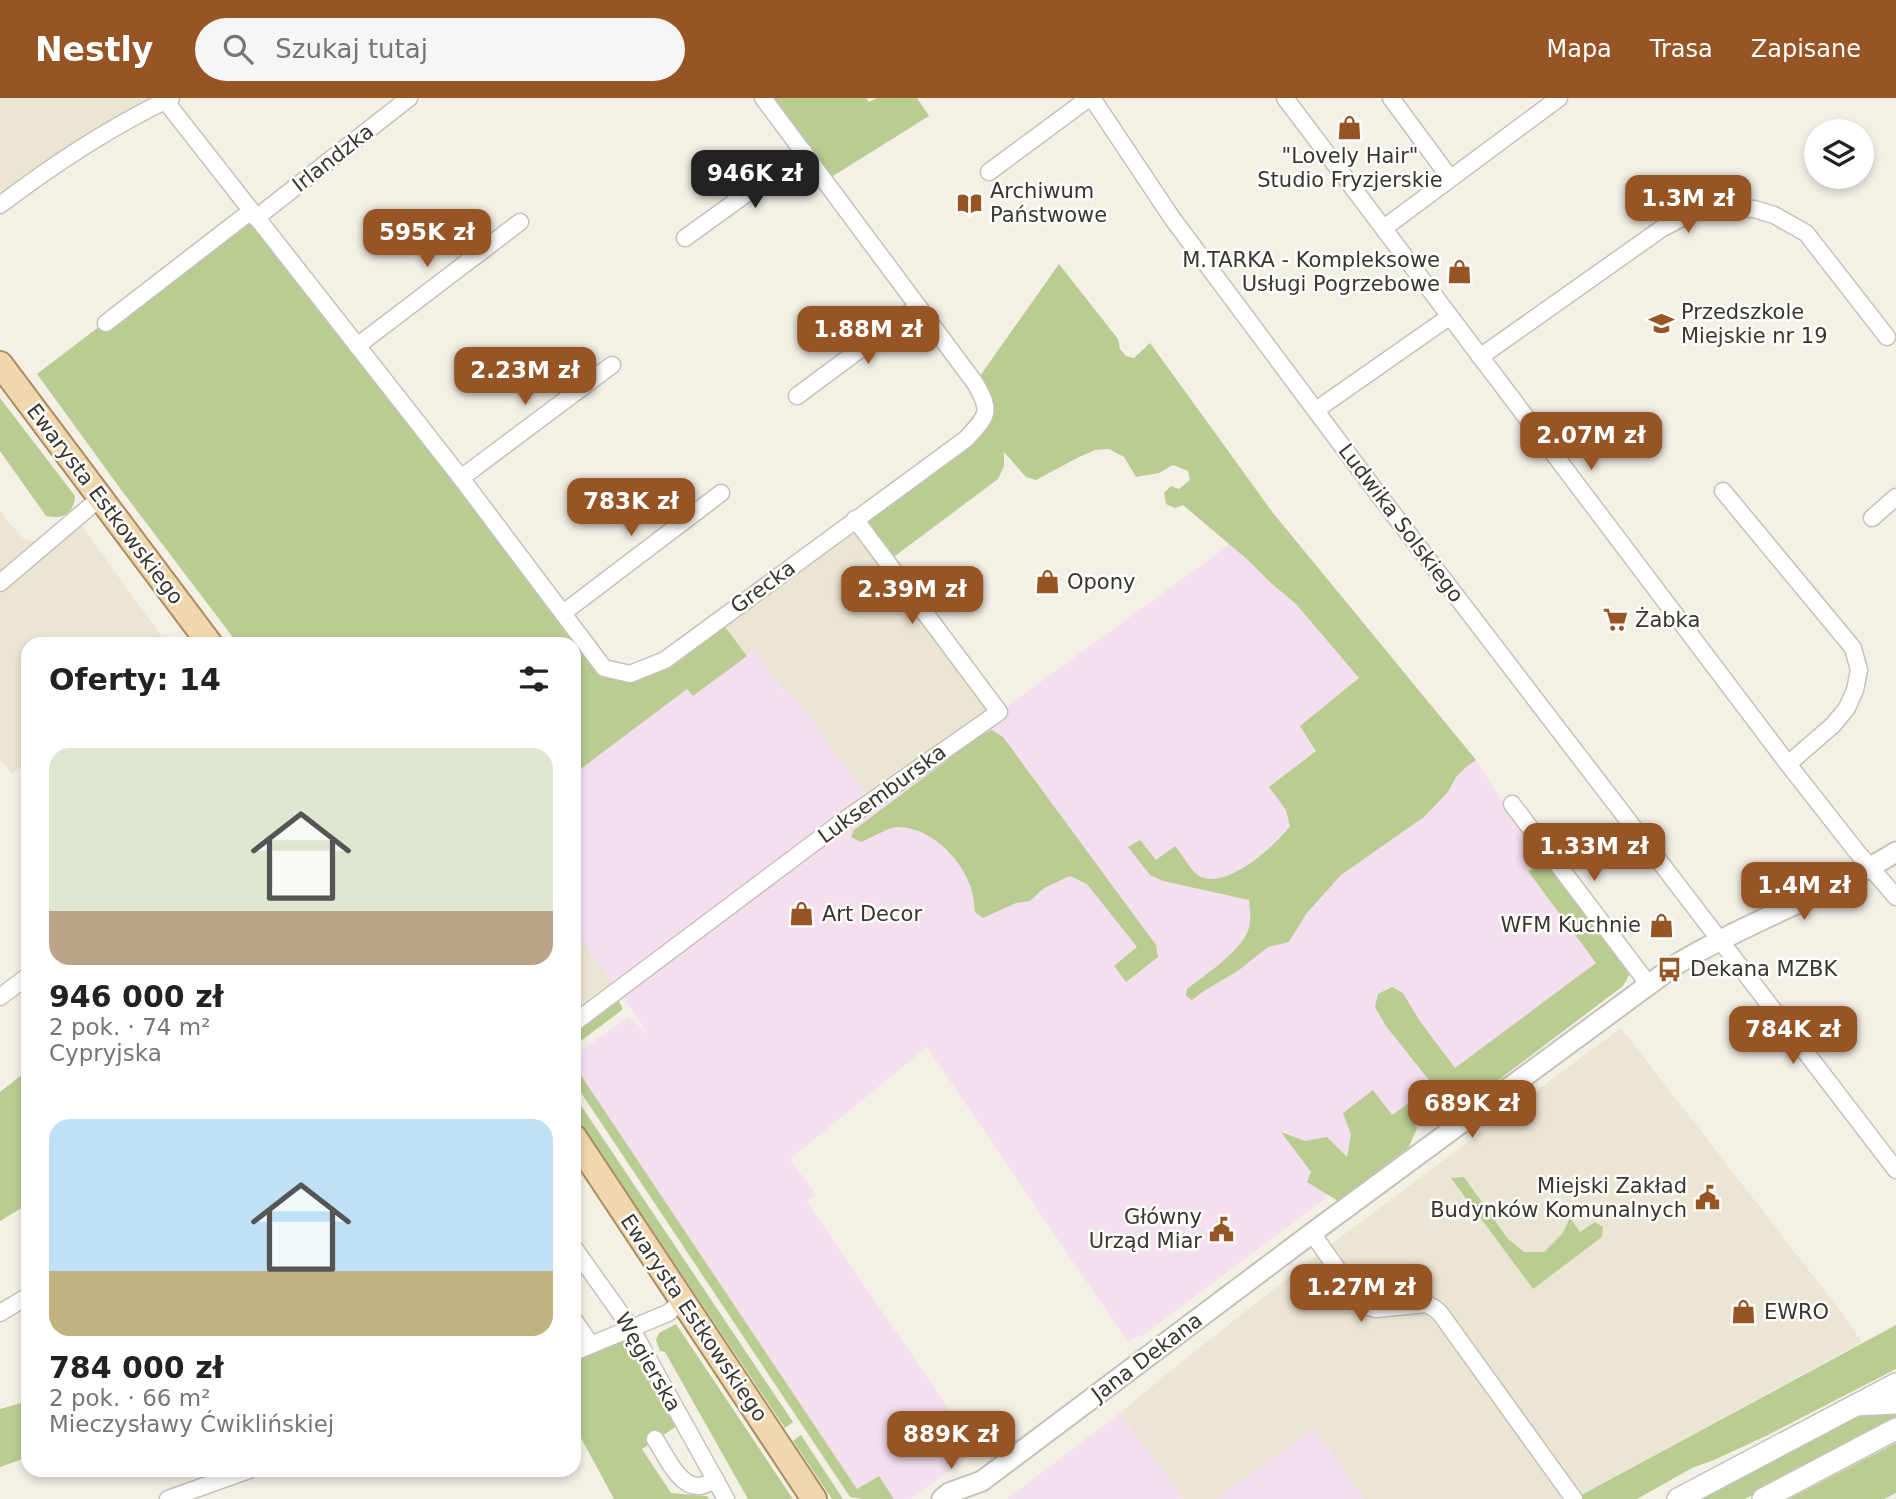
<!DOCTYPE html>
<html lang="pl">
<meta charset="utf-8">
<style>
body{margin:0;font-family:"DejaVu Sans",sans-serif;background:#f6f6f6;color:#222;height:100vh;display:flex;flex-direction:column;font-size:26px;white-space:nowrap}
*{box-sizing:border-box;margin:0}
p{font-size:23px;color:#767676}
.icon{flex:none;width:38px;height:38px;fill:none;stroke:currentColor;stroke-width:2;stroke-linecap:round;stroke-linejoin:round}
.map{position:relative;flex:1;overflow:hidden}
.panel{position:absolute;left:21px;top:539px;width:560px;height:840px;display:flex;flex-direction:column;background:#fff;border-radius:21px;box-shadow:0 4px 10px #0003}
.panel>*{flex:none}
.tools{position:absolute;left:1804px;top:21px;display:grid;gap:14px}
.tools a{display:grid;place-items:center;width:70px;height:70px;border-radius:50%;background:#fff;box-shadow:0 4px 10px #0003;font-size:35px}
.price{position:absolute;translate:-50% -60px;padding:0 16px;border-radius:14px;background:#975425;color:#fff;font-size:23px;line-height:46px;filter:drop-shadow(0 2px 4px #0008)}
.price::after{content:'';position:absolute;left:50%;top:42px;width:21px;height:16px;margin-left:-10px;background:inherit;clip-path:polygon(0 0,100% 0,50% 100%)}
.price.selected{background:#222;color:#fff}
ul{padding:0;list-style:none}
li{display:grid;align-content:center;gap:14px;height:371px;padding:0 28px}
li span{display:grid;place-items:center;height:217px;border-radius:21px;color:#555}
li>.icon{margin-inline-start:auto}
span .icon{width:126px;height:126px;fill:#fffc;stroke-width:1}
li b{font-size:30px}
h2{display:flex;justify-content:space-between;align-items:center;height:84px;padding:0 28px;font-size:30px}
header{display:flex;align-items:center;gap:42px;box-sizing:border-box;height:98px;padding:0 35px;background:#975425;color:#fff}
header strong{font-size:33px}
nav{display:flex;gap:38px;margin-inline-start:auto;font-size:24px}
.search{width:490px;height:63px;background:#f6f6f6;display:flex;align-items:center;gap:18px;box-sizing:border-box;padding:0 24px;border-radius:38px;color:#767676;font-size:26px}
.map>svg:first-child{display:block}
</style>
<header>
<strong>Nestly</strong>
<div class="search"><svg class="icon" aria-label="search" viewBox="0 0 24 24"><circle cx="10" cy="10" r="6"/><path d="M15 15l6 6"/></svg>Szukaj tutaj</div>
<nav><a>Mapa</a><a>Trasa</a><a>Zapisane</a></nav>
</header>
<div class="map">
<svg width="1896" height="1401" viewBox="0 0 1896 1401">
<rect width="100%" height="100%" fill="#f4f0e6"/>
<!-- built -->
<g fill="#ebe5d4">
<path d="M0,0H171L36,79L5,94L0,92Z"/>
<path d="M0,412L10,426L23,440L44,446L76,420L167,546H28V664L12,676L0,661Z"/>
<path d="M855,421L999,614L871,703L788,592L785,594L754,553L747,558L719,521Z"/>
<path d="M574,832L613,885L574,915Z"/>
<path d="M1621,930L1838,1210L1862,1244L1574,1401H1365L1314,1330L1215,1401H1184L1120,1315L1175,1269L1331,1146Z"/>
</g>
<!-- industrial -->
<g fill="#f4dfee">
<path d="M1273,415L1476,662L1535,754L1624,877L1143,1237L1127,1243L927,949L790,1061L816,1097L807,1104L977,1352L911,1401H894L879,1378L857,1391L574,967V957L629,919L648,936L613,885L574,832V676L687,591L693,598L754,552L784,594L788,592L803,610L871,703L999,614Z"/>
<path d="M1120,1315L1184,1401H1007L1116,1318Z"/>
<path d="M1314,1330L1365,1401H1215L1283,1352Z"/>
</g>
<!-- green -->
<g fill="#b9cd92">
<path d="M763,0H866L869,4L877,0H917L929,18L825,83Z"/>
<path d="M251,113L604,569L631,576L719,521L747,558L693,598L687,591L574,676V546H238L122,393L37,276Z"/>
<path d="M1059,166L1118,241L1120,251L1126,258L1134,260L1150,245L1273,415L1476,662L1466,669L1456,679L1448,694L1424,719L1341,777L1306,816L1289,844L1268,849L1239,872L1204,893L1192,902L1186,898L1187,891C1206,876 1242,853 1249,830C1251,821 1250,811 1249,802L1163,783L1150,777L1128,749L1140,742L1156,762L1175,748C1181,755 1192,774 1199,778C1226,793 1275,748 1290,728L1286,712L1269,689L1316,653L1300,628L1359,580L1296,506L1271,485L1248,462L1183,407L1175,410L1166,406L1164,395L1171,388L1179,391L1190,382L1188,373L1173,367L1159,375L1136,379L1124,359L1109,351L1095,352L1077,360L1036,382L1026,379L1004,354V368L998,381L887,464L855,421L981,324L975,285Z"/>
<path d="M0,300L75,398C74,415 63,422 46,418L0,353Z"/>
<path d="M992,632L1003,639L1156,847L1158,859L1126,884L1114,868L1137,849L1087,786L1070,778L1044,790L1030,803L1016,805L983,820L975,814C974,809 974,803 973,798C967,765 931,728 897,729C886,730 872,740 861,744L851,739L854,732L982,636Z"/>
<path d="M1546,765L1615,854L1629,877L1623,888L1455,1015L1386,928L1375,909L1378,896L1392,889L1403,895L1419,922L1455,970L1596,865L1528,773Z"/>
<path d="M618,902L622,909V912L574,948V935Z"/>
<path d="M574,967L857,1391L879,1378L894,1401H863L850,1399L574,984Z"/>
<path d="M28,972V1106L0,1123V994Z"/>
<path d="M1373,992L1392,1017L1409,1005L1417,1030L1409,1049L1338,1103L1307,1084L1311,1074L1281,1034L1305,1043L1327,1039L1347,1059L1351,1036L1343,1015Z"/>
<path d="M574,997L793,1324L785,1330L574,1015Z"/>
<path d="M1464,1079L1508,1141L1524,1154H1544L1562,1136L1570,1120L1580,1134L1595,1124L1603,1129L1602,1139L1533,1191L1451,1080Z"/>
<path d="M574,1222L591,1247L631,1230L683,1324L642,1351L671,1395L707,1398L709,1401H614L574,1327Z"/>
<path d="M676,1226L793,1401H748L665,1254L660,1253L656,1242L659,1235Z"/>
<path d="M1896,1227V1271L1768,1337L1714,1362L1692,1370L1637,1401H1574Z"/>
<path d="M1896,1295V1323L1745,1401H1700Z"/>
<path d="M28,1303V1359L0,1369V1311Z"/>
<path d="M801,1337L843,1401H832L793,1343Z"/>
<path d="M1896,1345V1395L1884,1401H1789Z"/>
</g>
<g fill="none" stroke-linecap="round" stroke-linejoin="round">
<defs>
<g id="minor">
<path d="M163,0L461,380L604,570L630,576L665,562L966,341C988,317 992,314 975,285L763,0"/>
<path d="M1092,0L1172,120L1378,396L1896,1072"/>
<path d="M1285,0L1788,666L1857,754L1896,799"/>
<path d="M1391,0L1450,80"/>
<path d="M989,74L1089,0"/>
<path d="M0,107C54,66 110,29 171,0"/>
<path d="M256,120L409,0"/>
<path d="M1384,130L1559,0"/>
<path d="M685,140L804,54"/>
<path d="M106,225L251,113"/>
<path d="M357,248L520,124"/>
<path d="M1480,259L1661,131L1691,115L1720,109L1754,111L1774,117L1806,135L1887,239"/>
<path d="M797,298L917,209"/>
<path d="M1316,312L1449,219"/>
<path d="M461,380L612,267"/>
<path d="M1723,393L1853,550L1859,572L1855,592L1847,610L1833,627L1788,666"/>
<path d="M1872,420L1896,399"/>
<path d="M0,485L100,400"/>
<path d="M563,515L721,395"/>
<path d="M1512,706L1649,887"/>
<path d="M0,899L28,878"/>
<path d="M574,925L839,726L999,614L855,421"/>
<path d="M1312,1135L1361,1205L1368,1209L1376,1211L1426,1206L1434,1210L1440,1215L1574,1401"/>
<path d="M574,1150L631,1230L726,1401"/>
<path d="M0,1215L28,1198"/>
<path d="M574,1222L591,1247"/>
<path d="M574,1254L668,1215L682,1203"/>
<path d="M655,1341C665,1356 679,1390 700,1388C705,1387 711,1384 716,1382"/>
<path d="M168,1401L249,1372"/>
</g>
<g id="tertiary">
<path d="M1855,1308L1896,1306"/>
<path d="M942,1401L949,1395L982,1383L1312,1135L1677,866C1747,824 1826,797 1896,754"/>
</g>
<g id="secondary">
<path d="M1678,1401L1896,1286"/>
<path d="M1763,1401L1896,1331"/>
</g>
<g id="primary">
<path d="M0,266L210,546"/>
<path d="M574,1039L814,1401"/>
</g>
</defs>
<!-- minor casing -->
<use href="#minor" stroke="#c6c2b9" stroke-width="19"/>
<!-- tertiary casing -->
<use href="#tertiary" stroke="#c6c2b9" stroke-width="23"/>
<!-- secondary casing -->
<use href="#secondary" stroke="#c6c2b9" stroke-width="24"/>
<!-- primary casing -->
<use href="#primary" stroke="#a98d60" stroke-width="28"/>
<!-- minor -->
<use href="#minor" stroke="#fff" stroke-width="16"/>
<!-- tertiary -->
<use href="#tertiary" stroke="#fff" stroke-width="19"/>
<!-- secondary -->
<use href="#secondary" stroke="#fff" stroke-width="21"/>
<!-- primary -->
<use href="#primary" stroke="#f0d7ae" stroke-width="24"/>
</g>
<!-- icons -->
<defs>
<symbol id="shop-bare" viewBox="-9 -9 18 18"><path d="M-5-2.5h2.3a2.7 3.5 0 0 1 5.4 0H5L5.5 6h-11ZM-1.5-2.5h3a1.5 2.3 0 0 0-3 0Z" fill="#975425" stroke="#fffefa" stroke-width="2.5" paint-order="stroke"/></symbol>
<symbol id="library-bare" viewBox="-9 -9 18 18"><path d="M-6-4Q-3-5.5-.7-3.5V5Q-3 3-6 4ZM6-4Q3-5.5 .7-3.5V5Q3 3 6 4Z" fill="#975425" stroke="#fffefa" stroke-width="2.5" paint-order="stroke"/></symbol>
<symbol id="school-bare" viewBox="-9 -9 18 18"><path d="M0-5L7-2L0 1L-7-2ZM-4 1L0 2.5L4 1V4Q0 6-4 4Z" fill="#975425" stroke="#fffefa" stroke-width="2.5" paint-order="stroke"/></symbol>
<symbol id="supermarket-bare" viewBox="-9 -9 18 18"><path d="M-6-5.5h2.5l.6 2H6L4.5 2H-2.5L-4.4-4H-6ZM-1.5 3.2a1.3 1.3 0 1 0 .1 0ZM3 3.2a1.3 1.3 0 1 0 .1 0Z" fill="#975425" stroke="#fffefa" stroke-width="2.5" paint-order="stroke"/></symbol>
<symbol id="bus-bare" viewBox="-9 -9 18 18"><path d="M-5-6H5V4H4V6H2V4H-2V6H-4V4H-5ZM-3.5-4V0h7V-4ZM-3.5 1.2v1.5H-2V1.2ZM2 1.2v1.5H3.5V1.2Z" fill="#975425" stroke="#fffefa" stroke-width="2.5" paint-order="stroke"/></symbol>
<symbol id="civic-bare" viewBox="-9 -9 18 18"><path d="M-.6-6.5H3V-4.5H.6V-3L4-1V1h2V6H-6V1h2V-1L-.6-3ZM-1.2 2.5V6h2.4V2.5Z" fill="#975425" stroke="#fffefa" stroke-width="2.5" paint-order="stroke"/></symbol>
</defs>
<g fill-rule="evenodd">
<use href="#shop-bare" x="1332" y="12" width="35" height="35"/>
<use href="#library-bare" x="952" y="88" width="35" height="35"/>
<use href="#shop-bare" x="1442" y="156" width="35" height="35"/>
<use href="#school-bare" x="1644" y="208" width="35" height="35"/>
<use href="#shop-bare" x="1030" y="466" width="35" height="35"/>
<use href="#supermarket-bare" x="1598" y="504" width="35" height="35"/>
<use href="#shop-bare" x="784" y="798" width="35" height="35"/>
<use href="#shop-bare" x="1644" y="810" width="35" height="35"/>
<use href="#bus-bare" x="1652" y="854" width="35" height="35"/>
<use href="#civic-bare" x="1690" y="1082" width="35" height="35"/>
<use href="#civic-bare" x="1204" y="1114" width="35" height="35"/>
<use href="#shop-bare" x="1726" y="1196" width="35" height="35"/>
</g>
<g text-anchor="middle" stroke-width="5" stroke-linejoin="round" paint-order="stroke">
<!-- poi labels -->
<g font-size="21" fill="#373632" stroke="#fffefa" text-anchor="start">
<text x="1350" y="65" text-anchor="middle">"Lovely Hair"<tspan x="1350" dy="24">Studio Fryzjerskie</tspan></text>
<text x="990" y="100">Archiwum<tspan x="990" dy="24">Państwowe</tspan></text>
<text x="1440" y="169" text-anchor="end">M.TARKA - Kompleksowe<tspan x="1440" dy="24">Usługi Pogrzebowe</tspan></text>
<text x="1681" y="221">Przedszkole<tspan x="1681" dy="24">Miejskie nr 19</tspan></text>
<text x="1067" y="491">Opony</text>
<text x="1635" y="529">Żabka</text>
<text x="822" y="823">Art Decor</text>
<text x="1641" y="834" text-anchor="end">WFM Kuchnie</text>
<text x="1690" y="878">Dekana MZBK</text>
<text x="1687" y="1095" text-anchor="end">Miejski Zakład<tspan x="1687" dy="24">Budynków Komunalnych</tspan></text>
<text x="1202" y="1126" text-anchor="end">Główny<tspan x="1202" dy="24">Urząd Miar</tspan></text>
<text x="1764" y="1221">EWRO</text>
</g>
<!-- street labels -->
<g font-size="21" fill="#373632" stroke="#fffefa">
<text transform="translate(333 60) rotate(-38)" y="7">Irlandzka</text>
<text transform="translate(105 406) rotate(53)" y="7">Ewarysta Estkowskiego</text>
<text transform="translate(1401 425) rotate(53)" y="7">Ludwika Solskiego</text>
<text transform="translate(763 489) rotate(-36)" y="7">Grecka</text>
<text transform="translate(882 696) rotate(-36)" y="7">Luksemburska</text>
<text transform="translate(694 1220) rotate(56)" y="7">Ewarysta Estkowskiego</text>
<text transform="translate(1147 1259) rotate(-37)" y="7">Jana Dekana</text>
<text transform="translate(648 1264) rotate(60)" y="7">Węgierska</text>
</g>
</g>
</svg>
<div class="tools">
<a><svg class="icon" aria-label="layers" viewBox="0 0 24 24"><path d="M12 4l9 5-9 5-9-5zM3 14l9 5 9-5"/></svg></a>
</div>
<b class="price selected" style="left:755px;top:112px">946K zł</b>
<b class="price" style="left:1688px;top:137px">1.3M zł</b>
<b class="price" style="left:427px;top:171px">595K zł</b>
<b class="price" style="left:868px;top:268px">1.88M zł</b>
<b class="price" style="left:525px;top:309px">2.23M zł</b>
<b class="price" style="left:1591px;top:374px">2.07M zł</b>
<b class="price" style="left:631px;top:440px">783K zł</b>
<b class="price" style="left:912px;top:528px">2.39M zł</b>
<b class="price" style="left:1594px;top:785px">1.33M zł</b>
<b class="price" style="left:1804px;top:824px">1.4M zł</b>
<b class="price" style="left:1793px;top:968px">784K zł</b>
<b class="price" style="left:1472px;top:1042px">689K zł</b>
<b class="price" style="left:1361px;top:1226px">1.27M zł</b>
<b class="price" style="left:951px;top:1373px">889K zł</b>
<section class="panel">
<h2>Oferty: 14<svg class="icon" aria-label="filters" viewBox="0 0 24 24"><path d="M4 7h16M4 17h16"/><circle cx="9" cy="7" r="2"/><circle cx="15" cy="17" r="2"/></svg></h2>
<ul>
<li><span style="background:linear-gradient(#dfe7d0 75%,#b9a48a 0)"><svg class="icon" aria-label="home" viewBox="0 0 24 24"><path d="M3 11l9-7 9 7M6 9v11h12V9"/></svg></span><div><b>946 000 zł</b><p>2 pok. · 74 m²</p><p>Cypryjska</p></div></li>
<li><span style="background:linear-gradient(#bfe0f5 70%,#c2b280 0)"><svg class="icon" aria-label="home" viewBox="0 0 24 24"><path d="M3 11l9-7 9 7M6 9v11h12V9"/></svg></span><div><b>784 000 zł</b><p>2 pok. · 66 m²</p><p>Mieczysławy Ćwiklińskiej</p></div></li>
</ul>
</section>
</div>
